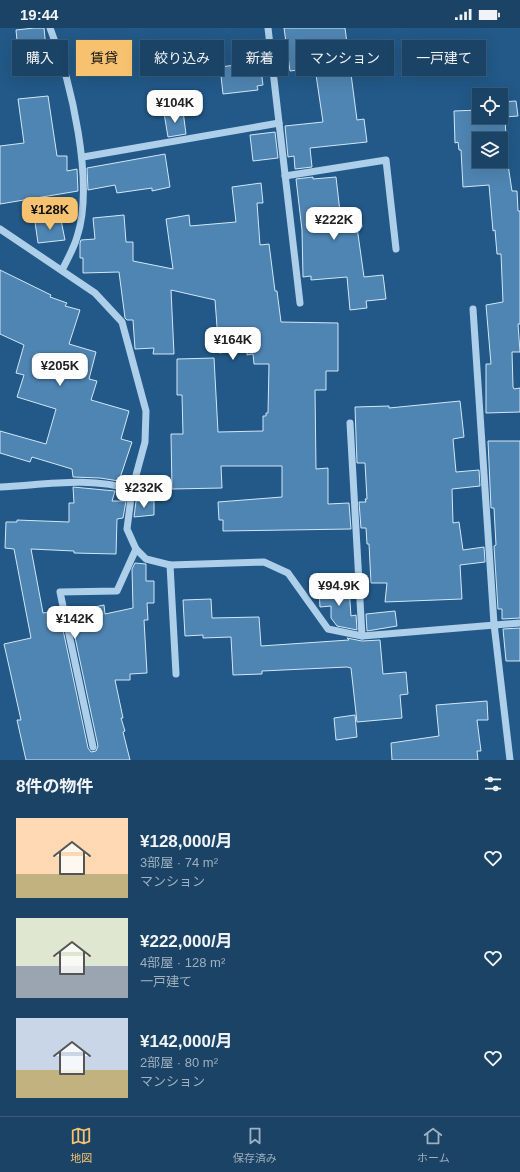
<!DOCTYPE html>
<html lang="ja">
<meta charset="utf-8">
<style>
body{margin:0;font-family:Helvetica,"Noto Sans JP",sans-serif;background:#234a6c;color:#f1f3f6;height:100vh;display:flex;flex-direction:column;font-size:15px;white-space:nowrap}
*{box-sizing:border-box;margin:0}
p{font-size:13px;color:#9fb0bf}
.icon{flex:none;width:22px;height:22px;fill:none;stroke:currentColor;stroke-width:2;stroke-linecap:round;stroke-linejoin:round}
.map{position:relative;height:732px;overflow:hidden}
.sheet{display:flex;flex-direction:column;background:#1a4366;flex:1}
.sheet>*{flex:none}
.top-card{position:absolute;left:12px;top:12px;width:496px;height:36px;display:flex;gap:8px}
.buttons{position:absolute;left:472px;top:60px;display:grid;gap:8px}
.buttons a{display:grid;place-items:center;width:36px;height:36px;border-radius:0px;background:#1a4366;box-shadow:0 4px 16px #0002,0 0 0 1px #385c7a;font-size:20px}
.price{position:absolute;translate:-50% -34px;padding:0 9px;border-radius:8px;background:#fff;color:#222;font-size:13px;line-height:26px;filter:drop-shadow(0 1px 2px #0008)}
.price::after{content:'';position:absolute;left:50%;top:24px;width:12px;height:9px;margin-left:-6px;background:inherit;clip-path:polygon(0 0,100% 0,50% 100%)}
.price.selected{background:#f6c26f;color:#111}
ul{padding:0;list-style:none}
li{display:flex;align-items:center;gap:12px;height:100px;padding:0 16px}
li span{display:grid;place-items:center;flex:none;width:112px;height:80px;border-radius:0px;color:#555}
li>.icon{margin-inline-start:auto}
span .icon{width:48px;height:48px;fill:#fffc;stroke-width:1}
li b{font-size:17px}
h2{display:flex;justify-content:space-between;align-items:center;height:48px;padding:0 16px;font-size:17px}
.tag{padding:0 14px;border-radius:0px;background:#1a4366;box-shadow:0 4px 16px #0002,0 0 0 1px #385c7a;font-size:14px;line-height:36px}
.tag.selected{background:#f6c26f;color:#111}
.status{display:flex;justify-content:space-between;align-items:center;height:28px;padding:0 20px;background:#1a4366;direction:ltr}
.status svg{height:11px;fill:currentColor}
.tab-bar{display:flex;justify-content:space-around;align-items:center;height:56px;border-top:1px solid #385c7a;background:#1a4366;font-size:11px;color:#9fb0bf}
.tab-bar a{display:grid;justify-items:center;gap:2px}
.tab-bar .selected{color:#f6c26f}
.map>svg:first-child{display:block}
</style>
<div class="status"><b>19:44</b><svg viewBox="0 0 49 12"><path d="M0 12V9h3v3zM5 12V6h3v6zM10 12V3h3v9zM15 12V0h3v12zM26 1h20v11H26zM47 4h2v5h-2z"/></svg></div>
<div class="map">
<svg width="520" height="732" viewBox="0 0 520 732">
<rect width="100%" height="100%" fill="#225988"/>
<!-- building -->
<g fill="#4f85b2" stroke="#d2e7f7" fill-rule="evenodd">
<path d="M34,0H44L46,20L18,23L16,2Z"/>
<path d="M284,0H345L357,92L364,91L367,114L310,120L312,139L295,141L294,128L288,129L285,98L323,94L315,40L290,43Z"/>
<path d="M260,34L263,57L257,58L258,62L223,66L220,39Z"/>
<path d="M48,68L57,128H67V143L77,141L78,163L0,176V118L24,115L18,71Z"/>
<path d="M516,73L518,88L505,89L507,130L512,163H517L518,183H520V296H518L520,324H512L513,359L514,361L520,360V384L486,385V336H491L486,277L503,274L501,226H497L495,202L493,203L489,157L463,159L461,122H459L458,114L455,115L454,83L479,82V89H501V74ZM479,111H501V133H479Z"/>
<path d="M183,83L186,106L168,109L164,85Z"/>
<path d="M275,104L278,130L253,133L250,107Z"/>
<path d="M165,126L170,159L152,163V160L117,165L115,157L88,162L87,140Z"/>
<path d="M313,149V151L336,149L340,184L360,182L362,199H357L364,249L383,247L386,271L366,273L367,280L350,282L347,249L311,252V248L303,249L302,202L296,151Z"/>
<path d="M261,155L263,175H257L260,217L269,216L275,263H277L281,294L338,295V343H326V362H315L316,441L328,440V476L349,475L351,501L223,503V492H219L218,474L282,469V438H221L222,460L172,461L171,406H183L182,367H177V331L214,330L218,404L263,403V388H266V385H268L269,336H254L253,326L247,327V322L219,325L215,272L171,262L174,326H153L154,320L135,321L133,292H127L125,290L119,244L83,245V230H80V215L81,212L95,211L93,190L124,187L126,214H133V233L173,241L166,191L189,187L190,198L236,194L232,159Z"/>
<path d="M61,192L65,212L38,215L35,194Z"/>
<path d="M0,242L51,267L50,269L67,275L65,278L80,282L69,316L96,324L89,351L97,353L91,372L129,383L121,411L132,414L119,453L100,450L73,449L72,441L32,429L30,434L0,425V403L46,416L56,381L17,369L24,347L16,345L24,317L0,306Z"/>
<path d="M460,373L464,409L453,411L456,444L479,442L480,458L452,461L453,495L459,494L463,522L484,519L485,534L460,537L462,571L385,574L387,555H371L369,516H367L366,500H361L359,474H366L365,471H367L365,435H357L355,379L389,378V380Z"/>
<path d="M488,413H520V590L502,591V581H498L494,518L496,517L494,480H491Z"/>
<path d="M73,459L115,463L112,473H126L123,490L117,491L116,526L74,525V523L31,521L43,585L59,583L88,720L91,724L96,723L98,718L69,581L79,579L80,582L104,577L105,586L133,580L132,541L135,535L146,536V553H154V575H147L148,592H144L147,645L130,646V652H115L123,690H121L125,703L123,704L130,732H26L17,692H21L4,616L31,610L14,521L5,520L6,494H17V492L69,494V475H74Z"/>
<path d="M136,473H154V487L134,489Z"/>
<path d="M349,560L351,588L356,587L357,602L337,598L331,590V578L320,579L319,562Z"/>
<path d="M211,571L212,590L259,589L261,618L349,612L347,610L362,613L380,612L383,646L406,644L408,666L400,667L402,690L357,694L351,640L347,639L262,643V646L233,647L231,609L203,610V607L185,608L183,572Z"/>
<path d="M395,583L397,598L367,603L366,586Z"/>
<path d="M520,600V633H506L503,601Z"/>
<path d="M487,673L488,692H477L481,723H477L478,732H392L391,715L439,708L436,677Z"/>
<path d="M355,687L357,709L336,712L334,690Z"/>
</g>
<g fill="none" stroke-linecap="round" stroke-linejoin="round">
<!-- minor -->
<g stroke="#adcfea" stroke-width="7">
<path d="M50,0C71,53 95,155 77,209C74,220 67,232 62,242"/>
<path d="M268,0L300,275"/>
<path d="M83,129L279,95"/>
<path d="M285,148L386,132L396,221"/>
<path d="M0,201L95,265L122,294L146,383L145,414L132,462L127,501L136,521L146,531L170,537L264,534L288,545L328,601L362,608L520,595"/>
<path d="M473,281L494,596L510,732"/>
<path d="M350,395L362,608"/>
<path d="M0,459C43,457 91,448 132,462"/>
<path d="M170,537L176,646"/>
<path d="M93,719L60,564L117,563L136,521"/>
</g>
</g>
</svg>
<div class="buttons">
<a><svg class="icon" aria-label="locate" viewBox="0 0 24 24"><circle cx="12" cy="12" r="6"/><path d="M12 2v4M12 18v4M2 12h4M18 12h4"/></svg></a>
<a><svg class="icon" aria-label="layers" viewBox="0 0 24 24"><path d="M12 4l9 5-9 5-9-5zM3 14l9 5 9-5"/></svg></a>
</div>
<b class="price" style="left:175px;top:96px">¥104K</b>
<b class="price selected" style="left:50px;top:203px">¥128K</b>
<b class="price" style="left:334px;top:213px">¥222K</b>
<b class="price" style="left:233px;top:333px">¥164K</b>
<b class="price" style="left:60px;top:359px">¥205K</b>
<b class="price" style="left:144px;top:481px">¥232K</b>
<b class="price" style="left:339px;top:579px">¥94.9K</b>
<b class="price" style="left:75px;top:612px">¥142K</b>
<div class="top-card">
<a class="tag">購入</a>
<a class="tag selected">賃貸</a>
<a class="tag">絞り込み</a>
<a class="tag">新着</a>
<a class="tag">マンション</a>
<a class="tag">一戸建て</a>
</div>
</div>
<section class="sheet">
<h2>8件の物件<svg class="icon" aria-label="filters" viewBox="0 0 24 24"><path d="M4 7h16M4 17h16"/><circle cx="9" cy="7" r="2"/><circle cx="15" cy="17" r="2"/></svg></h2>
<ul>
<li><span style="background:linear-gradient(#ffd9b3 70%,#c2b280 0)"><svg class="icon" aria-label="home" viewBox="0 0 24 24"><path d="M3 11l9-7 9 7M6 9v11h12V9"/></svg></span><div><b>¥128,000/月</b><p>3部屋 · 74 m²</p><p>マンション</p></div><svg class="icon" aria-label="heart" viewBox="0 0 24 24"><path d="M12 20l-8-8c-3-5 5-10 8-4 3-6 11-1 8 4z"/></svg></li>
<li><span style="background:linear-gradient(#dfe7d0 60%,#9aa5b1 0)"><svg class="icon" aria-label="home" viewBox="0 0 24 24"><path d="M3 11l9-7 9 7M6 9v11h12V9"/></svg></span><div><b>¥222,000/月</b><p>4部屋 · 128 m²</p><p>一戸建て</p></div><svg class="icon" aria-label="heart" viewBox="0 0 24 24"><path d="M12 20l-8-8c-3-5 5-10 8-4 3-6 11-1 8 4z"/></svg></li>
<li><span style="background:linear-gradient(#c9d6e8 65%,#c2b280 0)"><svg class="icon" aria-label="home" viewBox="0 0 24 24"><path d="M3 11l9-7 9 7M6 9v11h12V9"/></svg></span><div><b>¥142,000/月</b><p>2部屋 · 80 m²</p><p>マンション</p></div><svg class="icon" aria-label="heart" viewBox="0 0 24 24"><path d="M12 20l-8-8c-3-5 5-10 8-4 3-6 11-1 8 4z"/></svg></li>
</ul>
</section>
<nav class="tab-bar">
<a class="selected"><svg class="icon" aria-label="map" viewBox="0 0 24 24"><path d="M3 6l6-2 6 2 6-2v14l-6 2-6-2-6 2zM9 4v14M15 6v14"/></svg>地図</a>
<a><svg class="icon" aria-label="saved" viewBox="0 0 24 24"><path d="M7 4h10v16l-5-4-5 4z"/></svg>保存済み</a>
<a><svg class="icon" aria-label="home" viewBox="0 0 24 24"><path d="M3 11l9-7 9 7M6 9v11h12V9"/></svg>ホーム</a>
</nav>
